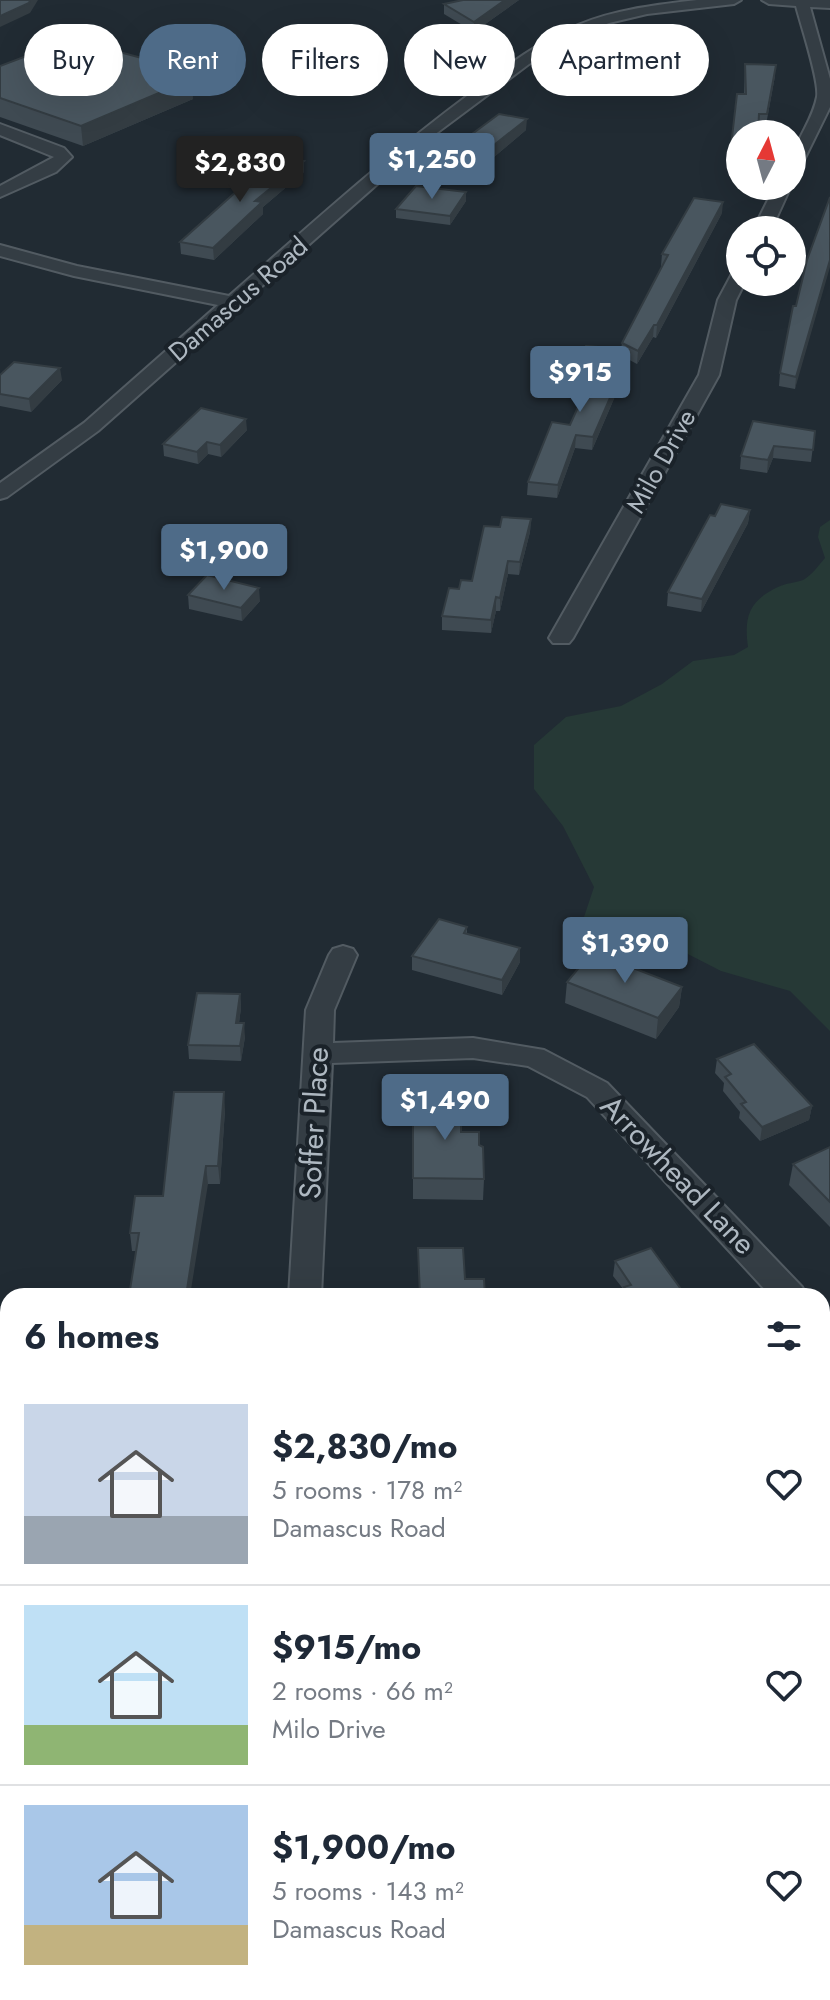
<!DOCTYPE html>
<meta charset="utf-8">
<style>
body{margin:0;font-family:Jost,sans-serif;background:#f6f6f7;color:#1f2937;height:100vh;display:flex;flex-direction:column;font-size:30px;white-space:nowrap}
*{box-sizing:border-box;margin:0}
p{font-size:26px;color:#747a83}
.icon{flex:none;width:44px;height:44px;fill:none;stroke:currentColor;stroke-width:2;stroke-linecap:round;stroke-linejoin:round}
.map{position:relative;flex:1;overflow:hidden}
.details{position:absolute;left:0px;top:1288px;width:830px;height:712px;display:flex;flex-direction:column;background:#fff;border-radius:24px 24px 0 0;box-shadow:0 8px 32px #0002}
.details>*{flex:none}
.top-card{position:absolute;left:24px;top:24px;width:782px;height:72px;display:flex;gap:16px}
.needle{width:52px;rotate:6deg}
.fabs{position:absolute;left:726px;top:120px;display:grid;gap:16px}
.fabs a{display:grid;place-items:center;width:80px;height:80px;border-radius:50%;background:#fff;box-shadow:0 8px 32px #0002;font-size:40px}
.price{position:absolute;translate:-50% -68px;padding:0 18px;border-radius:8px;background:#4e6b88;color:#fff;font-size:26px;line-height:52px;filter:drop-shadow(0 2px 4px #0008)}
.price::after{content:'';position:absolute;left:50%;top:48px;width:24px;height:18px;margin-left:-12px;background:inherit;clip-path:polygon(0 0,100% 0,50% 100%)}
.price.on{background:#222;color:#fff}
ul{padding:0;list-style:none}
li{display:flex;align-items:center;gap:24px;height:200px;padding:0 24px}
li+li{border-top:2px solid #e0e1e3}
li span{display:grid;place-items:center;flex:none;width:224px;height:160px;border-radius:0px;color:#555}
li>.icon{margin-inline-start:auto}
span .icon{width:96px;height:96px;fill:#fffc;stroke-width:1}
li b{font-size:34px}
h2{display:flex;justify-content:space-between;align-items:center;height:96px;padding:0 24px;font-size:34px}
.pill{padding:0 28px;border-radius:36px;background:#fff;box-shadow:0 8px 32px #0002;font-size:28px;line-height:72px}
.pill.on{background:#4e6b88;color:#fff}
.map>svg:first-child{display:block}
</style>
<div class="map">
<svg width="830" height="2000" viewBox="0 0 830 2000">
<rect width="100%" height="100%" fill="#212b33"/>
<!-- green -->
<path fill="#263936" d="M830,520V1031L790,991L721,971L633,926L582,923L594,887L563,826L534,789V745L566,717L621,706L662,684L693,661L734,655L748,647C744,618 748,601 778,587C786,583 795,583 803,580C811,576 819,565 825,558L818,537L820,527Z"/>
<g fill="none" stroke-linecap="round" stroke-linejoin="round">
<defs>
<g id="minor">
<path d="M697,0H741L734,4L647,14L609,23L585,32L529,64L426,141L98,431L7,497L0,499V483L84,423L218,305L74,276L0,256V245L77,266L229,296C308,227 386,156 471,93C504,68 539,41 578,25C616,9 656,5 697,0Z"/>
<path d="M762,0H830V8L810,7L830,79V107L800,168L792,173C792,139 811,127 817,97C820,82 801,25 796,6L769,4Z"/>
<path d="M0,124L64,148L72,157L56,172L0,197V186L54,157L0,135Z"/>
<path d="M775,186H791L771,230H753Z"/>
<path d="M740,269V282H745L736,300L719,375L573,638L569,643H553L549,638L699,375L718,300L734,270Z"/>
<path d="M343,946L353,949L357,955L334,1010L333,1043L473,1038L544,1050L607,1083L802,1287L807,1296H771L587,1097L528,1066L473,1058L332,1063L321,1296H289L306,1010L329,955L333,949Z"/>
<path d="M822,1317L830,1320V1352L822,1349Z"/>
<path d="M830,1836V1874L822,1875V1837Z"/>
<path d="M8,1979V1992H75L72,2000H0V1982Z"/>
</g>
</defs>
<!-- minor casing -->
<use href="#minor" stroke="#525b62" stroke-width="4"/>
<!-- minor -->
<use href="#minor" fill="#343d44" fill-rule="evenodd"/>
</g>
<!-- wall -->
<g fill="#3f4a52">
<path d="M519,0L474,32L444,14V4Z"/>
<path d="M745,64L775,76L766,125H759L740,134V158L730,157L737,94H744Z"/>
<path d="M0,66L193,99L83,146L0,117Z"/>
<path d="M526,130L494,157L464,151V140Z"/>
<path d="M304,161V172L263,207V214L214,260L181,254L180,242Z"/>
<path d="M830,197L795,389L779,386L780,373L796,306Z"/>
<path d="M466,201L450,225L396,218V209Z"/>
<path d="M722,213L656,338L653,337L637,364L622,356L620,368H623L622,380L592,450L575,448L557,498L527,495L528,482L570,425L587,386L576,385L577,373L621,349L622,343L662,266H661L662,254Z"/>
<path d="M0,375L62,380L31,412L0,406Z"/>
<path d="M247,430L221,457L208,454L198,464L164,456L163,444Z"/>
<path d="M815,431L811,462L773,458L767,473L740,469L741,456Z"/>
<path d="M750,510L748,523L701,612L667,606L668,592Z"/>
<path d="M531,519L530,532L519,575L508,574L500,611H496L491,633L442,630V616L459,589L472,581L500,527Z"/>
<path d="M188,595L260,601L242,621L189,609Z"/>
<path d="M467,927V934L520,962L502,995L412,970V956Z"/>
<path d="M567,982L682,987L679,1007L656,1039L565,1003Z"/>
<path d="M240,994L241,1008L239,1023L245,1037L241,1061L189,1059L188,1045Z"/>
<path d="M717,1059L812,1106L809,1120L760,1141L739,1118L740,1112L723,1091L724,1083L715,1073Z"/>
<path d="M225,1110L220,1184H208L136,1251H132L130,1233L163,1196Z"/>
<path d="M413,1119L461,1132L479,1145L484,1179L483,1200L413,1199Z"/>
<path d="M830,1147V1227L789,1185L793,1164Z"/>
<path d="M615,1261L686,1296H623L624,1290L613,1276Z"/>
<path d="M8,1822V1883L0,1885V1824Z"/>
<path d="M825,1984L830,2000H822L821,1996Z"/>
</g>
<!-- shaded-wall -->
<g fill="#333c42">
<path d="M30,0H38L30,13L0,27V16Z"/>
<path d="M505,0H519L474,32V22Z"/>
<path d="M192,79L193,99L83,146L81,126Z"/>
<path d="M527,119L526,130L494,157V145Z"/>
<path d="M304,161V172L263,207V214L214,260L213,248L255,201Z"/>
<path d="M466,192V201L450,225V216Z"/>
<path d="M723,202L722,213L656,338L657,325Z"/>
<path d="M830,260V267L795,389L796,377Z"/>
<path d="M654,325L653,337L637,364L638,351Z"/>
<path d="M623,349L622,362L617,380V367Z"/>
<path d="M60,368L62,380L31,412L29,399Z"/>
<path d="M623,368L622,380L592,450L593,437Z"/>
<path d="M246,419L247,430L221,457L220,445Z"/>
<path d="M576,435L575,448L557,498L558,485Z"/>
<path d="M207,442L208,454L198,464L197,452Z"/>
<path d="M774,446L773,458L767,473L768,460Z"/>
<path d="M750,510L748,523L701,612L702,599Z"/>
<path d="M531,519L530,532L519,575L520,562Z"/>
<path d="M508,561V574L500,611V598Z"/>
<path d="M259,588L260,601L242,621L241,608Z"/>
<path d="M496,597V611L491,633V620Z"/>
<path d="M520,948V962L502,995V980Z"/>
<path d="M682,987L679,1007L656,1039L658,1018Z"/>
<path d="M240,994L241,1008L237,1037L236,1023Z"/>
<path d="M244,1023L245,1037L241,1061L240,1046Z"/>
<path d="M224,1092L225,1110L220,1184L218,1166Z"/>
<path d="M812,1106L809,1120L760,1141L762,1127Z"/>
<path d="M206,1166L208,1184L190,1296H186Z"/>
</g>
<!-- building -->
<g fill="#49565f" stroke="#333c42" stroke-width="2">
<path d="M0,0H30L29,3L0,16Z"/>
<path d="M463,0H505L474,22L444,4Z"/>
<path d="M71,39L153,61L146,64L192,79L81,126L0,98V66Z"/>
<path d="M745,64L776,65L767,114H759L758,134H740V147L731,146L737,94H746Z"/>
<path d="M499,114L527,119L494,145L464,140Z"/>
<path d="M276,156L304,161L255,201L262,202L213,248L180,242Z"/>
<path d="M416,186L466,192L450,216L396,209Z"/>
<path d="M830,197V260L796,377L780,373L793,306H796L807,260Z"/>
<path d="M694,198L723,202L657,325H654L638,351L622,343L668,255L662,254Z"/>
<path d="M586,346L623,349L617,367L623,368L593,437L576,435L558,485L528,482L552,422L570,425L593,374L577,373Z"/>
<path d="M14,362L60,368L29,399L0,394V375Z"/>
<path d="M201,408L246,419L220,445L207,442L197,452L163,444Z"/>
<path d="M753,421L815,431L813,450L774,446L768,460L741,456Z"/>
<path d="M721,504L750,510L702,599L668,592L710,515L715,516Z"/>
<path d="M502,517L531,519L520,562L508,561L500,598L496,597L491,620L442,616L449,588L459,589L461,580L472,581L484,526L500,527Z"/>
<path d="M207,575L259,588L241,608L188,595Z"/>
<path d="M439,919L467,927L464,933L520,948L502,980L412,956Z"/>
<path d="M592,952L682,987L658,1018L567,982Z"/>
<path d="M197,993L240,994L236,1023H244L240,1046L188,1045Z"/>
<path d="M754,1044L812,1106L762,1127L741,1104L746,1102L725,1077L731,1074L717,1059Z"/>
<path d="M174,1092H224L218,1166H206L186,1296H129L139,1233H130L135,1196H163Z"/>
<path d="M424,1092H443L461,1104V1132H479V1145L483,1147L484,1179L413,1178V1119H423Z"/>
<path d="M830,1147V1202L793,1164Z"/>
<path d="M418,1248H463L465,1279H484L485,1296H420Z"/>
<path d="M651,1248L686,1296H630L624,1287L631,1285L615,1261Z"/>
<path d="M8,1822V1870L0,1871V1824Z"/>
<path d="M830,1983V2000L825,1984Z"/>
<path d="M689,1997V2000H662Z"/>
</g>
<g text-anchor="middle" stroke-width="8" stroke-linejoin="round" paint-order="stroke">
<!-- far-street labels -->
<g font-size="26" fill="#aeb8c1" stroke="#1a2229">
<text transform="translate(238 299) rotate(-41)" y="9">Damascus Road</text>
<text transform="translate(661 461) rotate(-61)" y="9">Milo Drive</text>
</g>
<!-- street labels -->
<g font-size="30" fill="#aeb8c1" stroke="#1a2229">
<text transform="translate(314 1123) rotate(-87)" y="10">Soffer Place</text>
<text transform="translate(678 1175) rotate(46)" y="10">Arrowhead Lane</text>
</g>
</g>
</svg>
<div class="fabs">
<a><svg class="needle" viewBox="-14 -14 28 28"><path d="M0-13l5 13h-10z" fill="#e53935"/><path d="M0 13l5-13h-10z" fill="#747a83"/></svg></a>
<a><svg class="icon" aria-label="locate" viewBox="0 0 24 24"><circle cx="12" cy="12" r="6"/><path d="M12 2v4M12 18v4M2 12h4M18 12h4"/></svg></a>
</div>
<b class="price" style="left:432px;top:201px">$1,250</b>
<b class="price on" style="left:240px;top:204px">$2,830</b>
<b class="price" style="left:580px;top:414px">$915</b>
<b class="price" style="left:224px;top:592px">$1,900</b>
<b class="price" style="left:625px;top:985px">$1,390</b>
<b class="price" style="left:445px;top:1142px">$1,490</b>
<div class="top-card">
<a class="pill">Buy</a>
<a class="pill on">Rent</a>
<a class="pill">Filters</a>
<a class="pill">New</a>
<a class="pill">Apartment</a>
</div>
<section class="details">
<h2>6 homes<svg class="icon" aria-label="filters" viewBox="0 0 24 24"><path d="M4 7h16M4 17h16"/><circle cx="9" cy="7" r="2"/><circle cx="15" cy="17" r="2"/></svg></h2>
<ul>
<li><span style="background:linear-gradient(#c9d6e8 70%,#9aa5b1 0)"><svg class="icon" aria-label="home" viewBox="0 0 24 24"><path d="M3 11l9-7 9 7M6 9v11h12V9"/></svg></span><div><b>$2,830/mo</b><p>5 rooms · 178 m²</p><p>Damascus Road</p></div><svg class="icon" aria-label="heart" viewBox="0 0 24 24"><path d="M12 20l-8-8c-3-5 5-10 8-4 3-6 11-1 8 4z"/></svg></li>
<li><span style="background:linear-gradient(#bfe0f5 75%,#8fb573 0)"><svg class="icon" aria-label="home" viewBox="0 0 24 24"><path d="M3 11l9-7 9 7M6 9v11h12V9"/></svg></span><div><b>$915/mo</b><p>2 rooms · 66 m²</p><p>Milo Drive</p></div><svg class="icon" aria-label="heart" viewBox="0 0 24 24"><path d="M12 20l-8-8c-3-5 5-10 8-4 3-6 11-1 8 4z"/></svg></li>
<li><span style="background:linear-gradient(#a9c7e8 75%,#c2b280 0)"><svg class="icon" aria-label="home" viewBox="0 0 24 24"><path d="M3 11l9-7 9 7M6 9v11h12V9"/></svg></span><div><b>$1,900/mo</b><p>5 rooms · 143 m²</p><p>Damascus Road</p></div><svg class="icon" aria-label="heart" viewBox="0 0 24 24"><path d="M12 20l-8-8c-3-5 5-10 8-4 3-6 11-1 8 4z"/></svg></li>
</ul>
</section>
</div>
